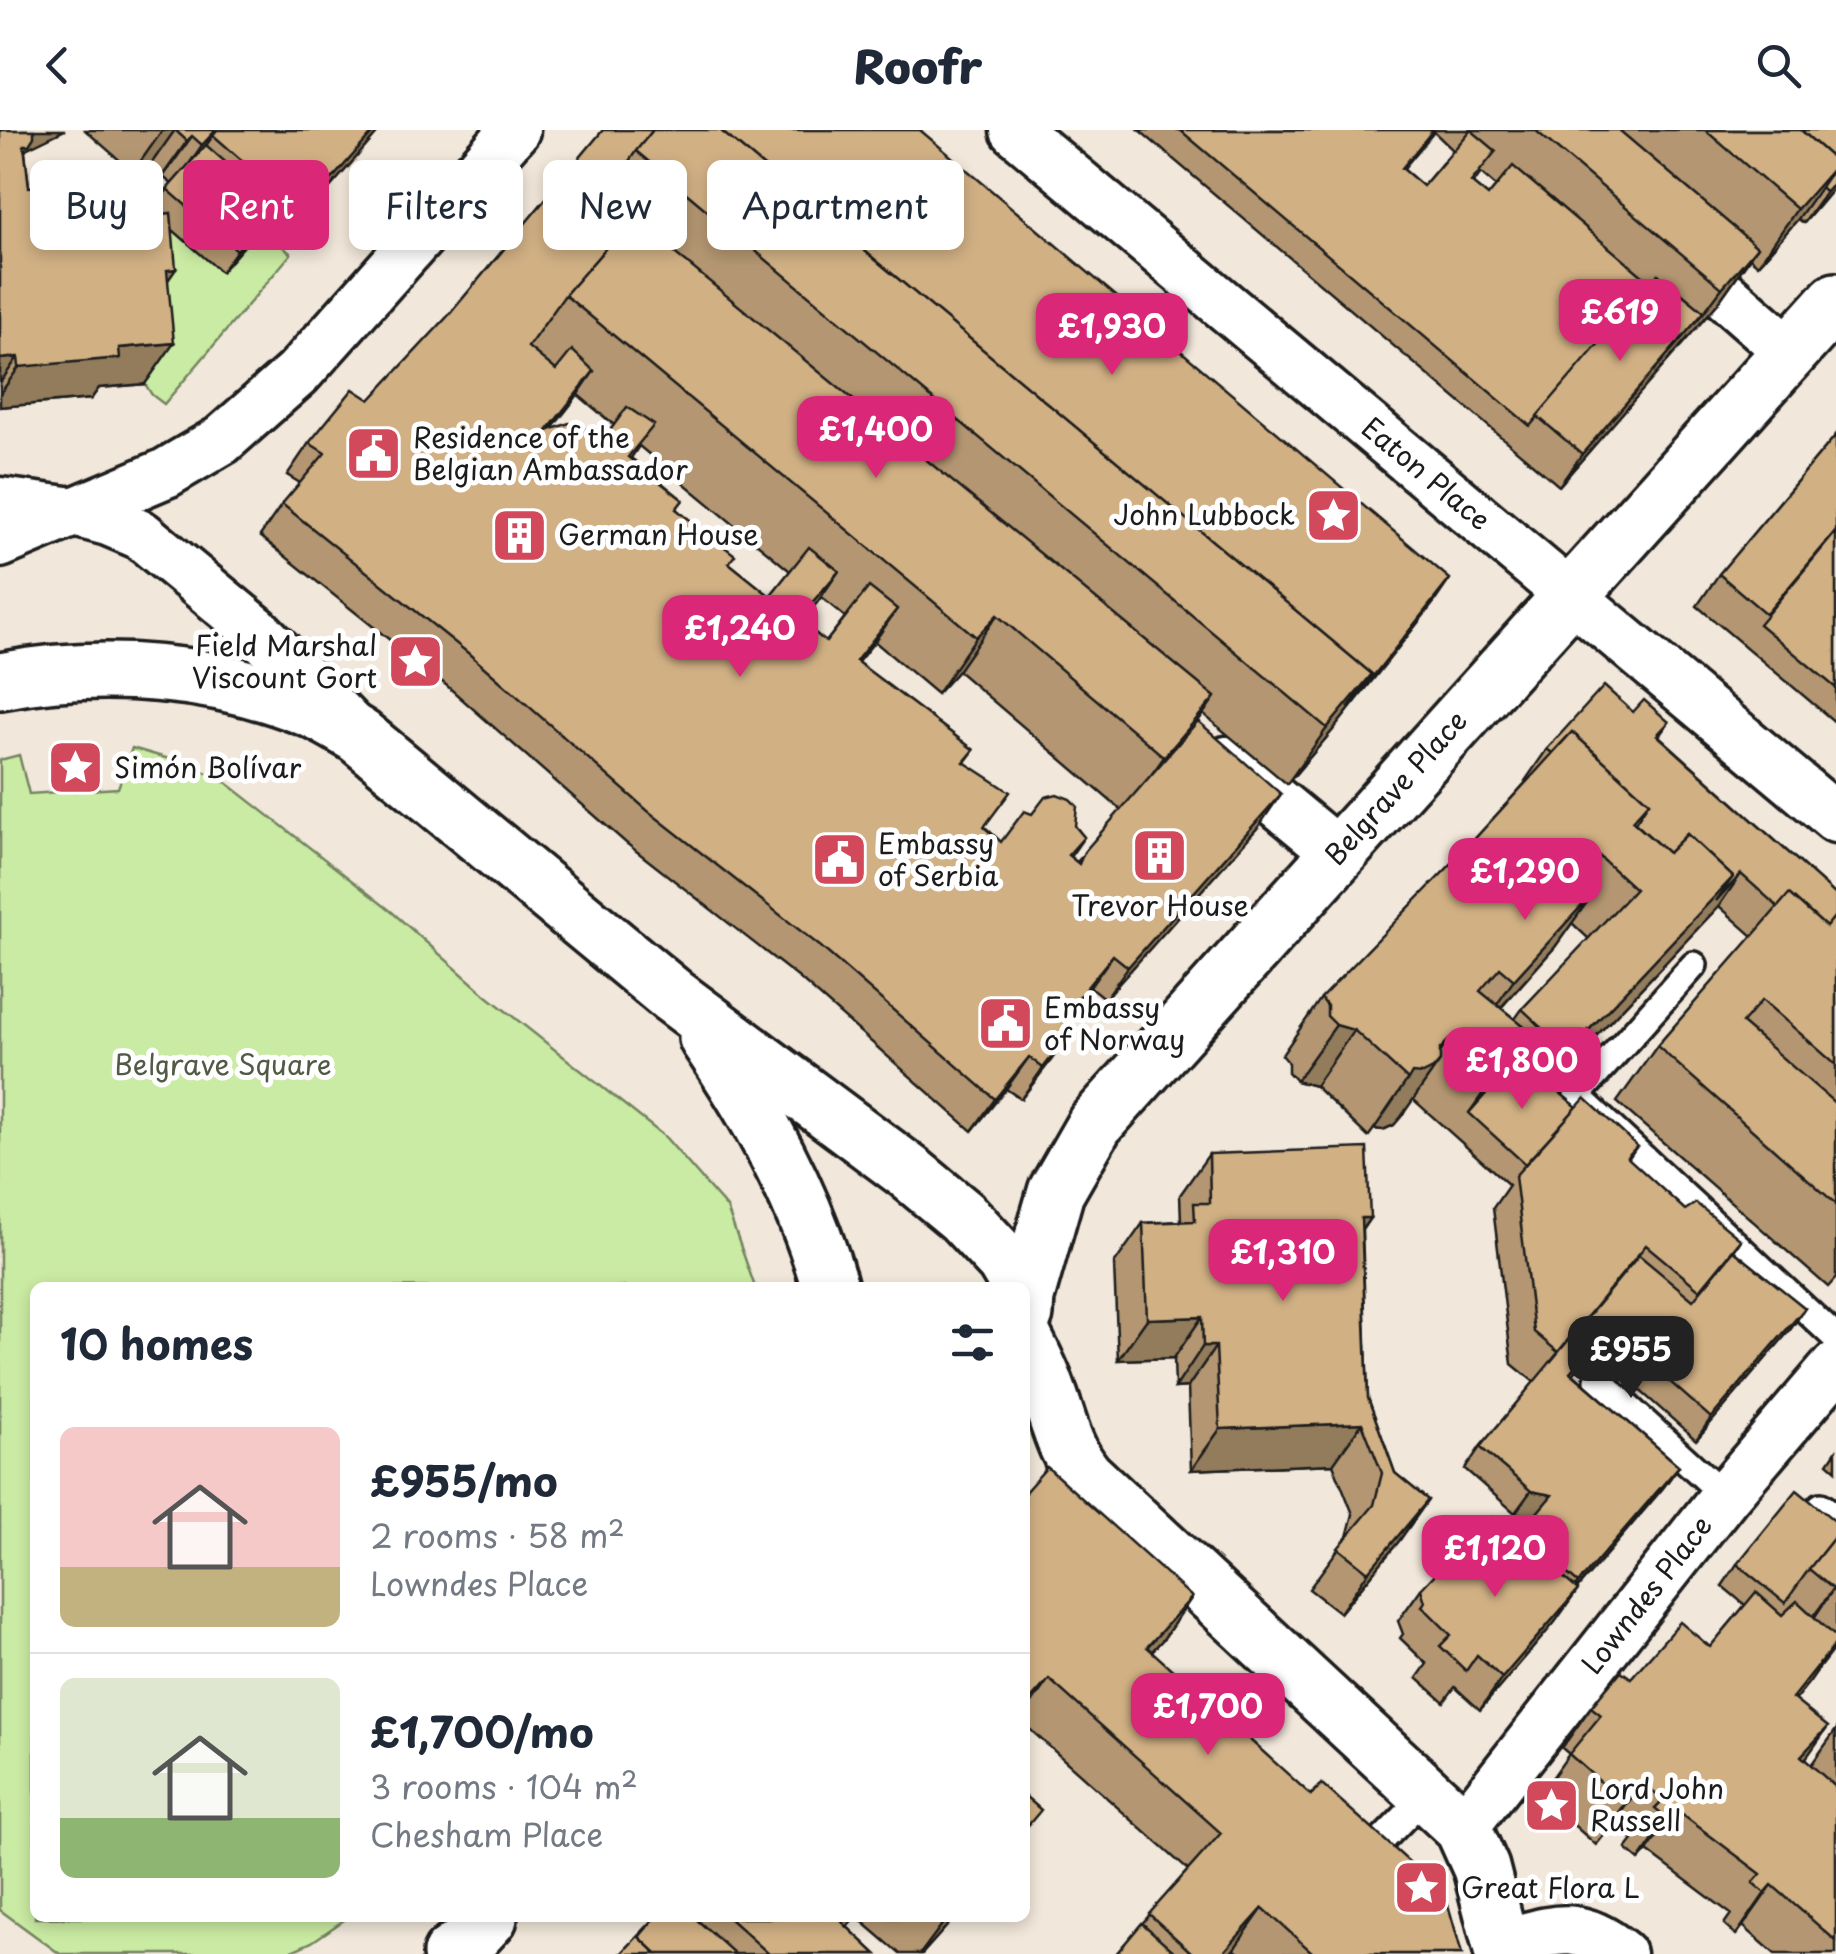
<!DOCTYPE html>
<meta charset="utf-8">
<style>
body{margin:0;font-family:"Playpen Sans",sans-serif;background:#f2f2f3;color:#1f2937;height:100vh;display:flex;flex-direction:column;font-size:38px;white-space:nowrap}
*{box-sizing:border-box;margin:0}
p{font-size:32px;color:#747a83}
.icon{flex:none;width:55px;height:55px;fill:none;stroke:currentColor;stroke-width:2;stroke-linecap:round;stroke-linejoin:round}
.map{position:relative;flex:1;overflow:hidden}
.drawer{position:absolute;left:30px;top:1152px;width:1000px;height:640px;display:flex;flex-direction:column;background:#fff;border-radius:15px;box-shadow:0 5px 15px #0003}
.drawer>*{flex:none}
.banner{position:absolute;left:30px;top:30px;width:1000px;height:90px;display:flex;gap:20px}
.price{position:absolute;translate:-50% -85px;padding:0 22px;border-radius:20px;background:#db2777;color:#fff;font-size:32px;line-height:65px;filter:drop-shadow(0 2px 5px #0008)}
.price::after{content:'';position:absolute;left:50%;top:60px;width:30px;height:22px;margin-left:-15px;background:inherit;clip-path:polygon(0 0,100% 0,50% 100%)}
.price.selected{background:#222;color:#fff}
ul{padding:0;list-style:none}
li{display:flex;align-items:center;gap:30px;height:250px;padding:0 30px}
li+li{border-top:2px solid #e0e1e3}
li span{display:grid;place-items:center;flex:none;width:280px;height:200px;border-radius:15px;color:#555}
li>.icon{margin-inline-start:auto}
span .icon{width:120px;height:120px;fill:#fffc;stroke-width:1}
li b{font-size:42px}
h2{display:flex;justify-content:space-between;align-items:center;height:120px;padding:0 30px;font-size:42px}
.tag{padding:0 35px;border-radius:15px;background:#fff;box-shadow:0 5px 15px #0003;font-size:35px;line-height:90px}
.tag.selected{background:#db2777;color:#fff}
header{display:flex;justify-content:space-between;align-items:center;height:130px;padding:0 30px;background:#fff;font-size:45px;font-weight:800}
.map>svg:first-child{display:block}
</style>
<header><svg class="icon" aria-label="back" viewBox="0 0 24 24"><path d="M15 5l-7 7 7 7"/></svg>Roofr<svg class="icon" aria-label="search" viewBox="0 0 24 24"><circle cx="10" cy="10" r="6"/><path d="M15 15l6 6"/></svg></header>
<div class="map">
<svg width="1836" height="1824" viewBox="0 0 1836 1824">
<rect width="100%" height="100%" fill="#f1e7da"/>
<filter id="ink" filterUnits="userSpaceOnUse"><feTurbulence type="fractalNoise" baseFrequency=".01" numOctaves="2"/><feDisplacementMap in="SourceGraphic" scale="20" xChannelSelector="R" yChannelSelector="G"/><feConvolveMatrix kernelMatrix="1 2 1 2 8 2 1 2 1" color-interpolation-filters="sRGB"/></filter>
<g filter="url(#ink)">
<!-- green -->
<g fill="#caeba3" stroke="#738460" stroke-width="2.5">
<path d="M152,81L260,97L291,124L164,274L152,265L145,254Z"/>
<path d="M132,618L193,636L227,653L392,782L487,866L665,1007L727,1078L755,1157L35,1158V1788H347L312,1812L285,1824H60L0,1780V630L19,625L29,664L118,658Z"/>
</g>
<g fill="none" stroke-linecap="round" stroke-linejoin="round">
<defs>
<g id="lane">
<path d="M1694,835L1577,966L1836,1208"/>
<path d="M1598,1250L1725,1366"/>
<path d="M1821,1376L1836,1387"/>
<path d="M1359,1734L1427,1664"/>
</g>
<g id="street">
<path d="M1015,0L1836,688"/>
<path d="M1676,122L1790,222"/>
<path d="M0,372L74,382L108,391L141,405L256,500L350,596"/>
<path d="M0,413L166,343L222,310L298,243L515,0"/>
<path d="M1227,631L1338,723"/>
<path d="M1463,1698L1725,1366L1836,1236"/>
<path d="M1501,1814C1552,1801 1576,1787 1621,1824"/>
</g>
<g id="secondary">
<path d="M0,551C101,532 217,540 312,580C328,587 344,597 359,606L673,866L910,1043L962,1086L1004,1131L1020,1158"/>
<path d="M707,908C758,983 806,1069 830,1158"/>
<path d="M1025,1184L1026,1167L1056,1062L1095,994L1836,171"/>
<path d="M1025,1210C1031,1222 1037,1234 1042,1246C1057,1281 1061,1317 1086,1347L1463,1698L1481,1738L1503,1824"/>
<path d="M451,1824L464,1815L489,1788"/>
</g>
</defs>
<!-- lane casing -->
<use href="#lane" stroke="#1c1c1c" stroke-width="32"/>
<!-- street casing -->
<use href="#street" stroke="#1c1c1c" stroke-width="55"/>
<!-- secondary casing -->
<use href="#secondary" stroke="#1c1c1c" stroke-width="62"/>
<!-- lane -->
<use href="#lane" stroke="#fff" stroke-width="25"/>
<!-- street -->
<use href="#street" stroke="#fff" stroke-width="48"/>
<!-- secondary -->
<use href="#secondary" stroke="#fff" stroke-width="55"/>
</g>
<!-- wall -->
<g fill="#b49772" stroke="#1c1c1c" stroke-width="2.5" fill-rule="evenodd">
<path d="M0,0L26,19L25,21L29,57L160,69L172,54L163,47L158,52L146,41L133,42L85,0H380L280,115L260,98L221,142L173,100L168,150L145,254L99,258L91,269L0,277Z"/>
<path d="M603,0L1435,471L1333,600L1287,654L1203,584L1198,591L1259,696L1105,869L1090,857L1064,889L1052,929L1021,969L1006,959L972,1001L799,848L626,713L446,555L260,406L282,374L300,353L287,345L309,313L370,270L449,185ZM597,78L623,99L613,110L589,89ZM577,264L614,295L595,321L551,300ZM639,316L790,441L770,466L729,433L676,379L683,370L631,328ZM821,467L845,487L826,512L801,492ZM874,511L937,564L958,541L1121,680L1077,732L1070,727L1084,707L1075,696L1001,712L985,697L965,632L974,620L857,532Z"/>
<path d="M1139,0H1836V55L1804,93L1798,89L1758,135L1750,128L1718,173L1559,356ZM1434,2L1453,20L1423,56L1403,39ZM1481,43L1496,56L1488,66L1473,54Z"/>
<path d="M1836,305V593L1697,476L1719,444Z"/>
<path d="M1633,582L1669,592L1659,606L1836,765V1148L1828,1157L1617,972L1657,916L1753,806L1719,776L1550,955L1577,977L1637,1016L1628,1029L1685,1080L1741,1110L1734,1121L1805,1178L1790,1200L1696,1310L1611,1235L1597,1218L1573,1244L1679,1336L1663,1358L1577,1459L1555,1492L1480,1580L1455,1557L1444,1572L1417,1548L1427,1534L1400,1508L1403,1504L1398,1491L1421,1459L1447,1442L1517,1408L1534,1386L1515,1383L1465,1339L1480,1317L1534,1252L1512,1234L1493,1078L1509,1055L1413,969L1394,995L1383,1000L1374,999L1368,1007L1315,956L1296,951L1288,942V932L1282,925L1321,868L1461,724L1526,652L1525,651L1547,619ZM1572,793L1589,809L1522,879L1515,889L1501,878L1555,817Z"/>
<path d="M1209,1024L1370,1088L1362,1100L1368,1268L1395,1343L1428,1370L1399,1411L1340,1483L1309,1459L1347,1407L1353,1384L1333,1334L1191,1340L1188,1257L1175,1258L1174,1228L1118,1230L1114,1134L1143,1093L1181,1091L1180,1065Z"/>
<path d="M1836,1321V1340L1828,1333Z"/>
<path d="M1025,1362L1192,1467L1164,1508L1151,1522L1462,1824H1240L1234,1819L1230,1824H1116L1188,1740L1025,1595Z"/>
<path d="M1836,1392V1516L1794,1570L1805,1630L1811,1635L1836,1600V1824H1775L1743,1796L1736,1805L1724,1794L1731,1784L1647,1721L1639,1730L1626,1719L1633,1710L1613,1694L1596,1715L1540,1665L1569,1624L1562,1618L1591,1577L1631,1548L1710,1517L1745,1475L1722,1456L1737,1434Z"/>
<path d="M655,1788H855L847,1797L876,1824H621Z"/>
<path d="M858,1788H954L922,1824H900Z"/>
</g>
<!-- shaded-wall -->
<g fill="#927b5c" stroke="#1c1c1c" stroke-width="2.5">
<path d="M22,0H65L26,19L0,56Z"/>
<path d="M175,0L146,41L133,42L162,1Z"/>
<path d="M217,0L191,37L174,56L202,15Z"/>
<path d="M375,0H380L280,115L302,83Z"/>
<path d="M1433,0H1435L1386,60L1402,38Z"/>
<path d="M192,6L163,47L158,52L187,11Z"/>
<path d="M1836,35L1798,89L1758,135L1797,79Z"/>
<path d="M1836,50V55L1804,93L1826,62Z"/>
<path d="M275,76L260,97L221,142L237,120Z"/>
<path d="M1757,117L1718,173L1559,356L1582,324L1704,182L1722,158Z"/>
<path d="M176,139L147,180L167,140Z"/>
<path d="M174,213L145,254L99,258L91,269L0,277V264L19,237L119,218Z"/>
<path d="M18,227L0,253V229Z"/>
<path d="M594,241L572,273L525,333L547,301Z"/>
<path d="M839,441L817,473L775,521L798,489Z"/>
<path d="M1450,449L1435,471L1333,600L1287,654L1327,598Z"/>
<path d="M897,479L875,511L833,563L856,531Z"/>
<path d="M997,485L958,541L937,564L976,507Z"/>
<path d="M1215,567L1176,623L1124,683L1164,627Z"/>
<path d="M1281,664L1259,696L1105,869L1128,837Z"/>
<path d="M1598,725L1559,781L1578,745Z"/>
<path d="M1741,744L1719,776L1528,978L1568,922L1733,747Z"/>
<path d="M1595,761L1555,817L1474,907L1514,850Z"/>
<path d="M1113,825L1090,857L1040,920L1062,888Z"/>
<path d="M1336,895L1354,900L1315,956L1296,951Z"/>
<path d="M1075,897L1052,929L1021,969L1043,938Z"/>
<path d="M1533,904L1494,960L1469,983L1493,949Z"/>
<path d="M1449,910L1427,942L1440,931L1401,987L1394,995L1383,1000L1374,999L1412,943Z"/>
<path d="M1029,927L1006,959L972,1001L995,969Z"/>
<path d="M1361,1088H1370L1341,1129Z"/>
<path d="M1805,1178L1790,1200L1696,1310L1711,1288Z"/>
<path d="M1202,1187L1174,1228L1118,1230L1147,1189Z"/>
<path d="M1612,1196L1597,1218L1555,1264L1570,1242Z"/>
<path d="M1203,1216H1216L1188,1257L1175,1258Z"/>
<path d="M1362,1293L1333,1334L1191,1340L1220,1299Z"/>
<path d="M1679,1336L1663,1358L1563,1475L1578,1453Z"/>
<path d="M1531,1361L1552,1365L1537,1387L1515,1383Z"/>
<path d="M1428,1370L1399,1411L1340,1483L1368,1442Z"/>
<path d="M1836,1455L1804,1503L1793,1515Z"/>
<path d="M1578,1460L1555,1492L1480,1580L1502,1548Z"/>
<path d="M1192,1467L1164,1508L1118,1558L1147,1517Z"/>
<path d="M1836,1513L1810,1551L1763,1609L1792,1568Z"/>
<path d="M1049,1549L1025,1583V1576Z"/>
<path d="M1828,1597L1799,1638L1801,1626Z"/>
<path d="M1642,1653L1613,1694L1596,1715L1625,1674Z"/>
<path d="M1676,1680L1647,1721L1639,1730L1668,1689Z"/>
<path d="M1772,1755L1743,1796L1736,1805L1765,1763Z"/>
<path d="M1263,1778L1234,1819L1230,1824H1222Z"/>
<path d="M846,1788H855L822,1824H820Z"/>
<path d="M947,1788H954L922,1824H920Z"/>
</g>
<!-- building -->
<g fill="#d1b084" stroke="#1c1c1c" stroke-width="2.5">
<path d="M0,0H34V7L29,15H24L29,57L123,49L126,66L160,63L162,84L171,83L176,139L167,140L174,213L119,218L120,228L19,237L18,227L0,229Z"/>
<path d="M175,0H216L202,15L192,6L187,11Z"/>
<path d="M217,0H375L302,83L213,5Z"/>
<path d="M603,0H653L636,21L589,89L613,110L565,165L528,217L556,240L572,220L594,241L547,301L569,293L584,298L595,321L627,277L654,295L628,327L683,370L676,379L735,425L729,433L770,466L809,417L839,441L798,489L826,512L869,457L897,479L856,531L974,620L964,632L1010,662L984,697L1001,712L1024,681L1032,684L1045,667L1057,664L1070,669L1077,676L1075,696L1084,707L1068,725L1079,734L1084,722L1198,591L1281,664L1128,837L1113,825L1062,888L1075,897L1043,938L1029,927L995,969L821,817L648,681L468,523L282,374L325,323L309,313L353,259L370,270L449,185Z"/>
<path d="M653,0H720L1372,544L1327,598L636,21Z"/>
<path d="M720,0H920L1450,449L1348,578L1372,544Z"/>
<path d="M1180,0H1433L1402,38L1423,56L1471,0L1496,21L1471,52L1488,66L1513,36L1651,153L1530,296Z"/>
<path d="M1535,0H1619L1757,117L1722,158Z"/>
<path d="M1705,0H1801L1836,31V35L1797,79Z"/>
<path d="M1801,0H1836V31Z"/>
<path d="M206,15L275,76L237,120L167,59Z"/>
<path d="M1836,35V50L1826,62L1821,57Z"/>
<path d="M632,88L1215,567L1164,627L997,485L976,507L565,165Z"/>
<path d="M1658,144L1704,182L1582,324L1537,286Z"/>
<path d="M1836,305V401L1766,484L1719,444Z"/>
<path d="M1836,402V558L1759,494Z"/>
<path d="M1604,556L1633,582L1644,570L1669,592L1657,605L1836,765V785L1826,797L1789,764L1778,777L1741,744L1716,771L1733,747L1687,704L1668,723L1635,693L1649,672L1572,602L1552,623L1547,619Z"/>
<path d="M1572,602L1649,672L1632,691L1668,723L1687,704L1733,747L1568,922L1522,879L1635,759L1598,725L1578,745L1595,761L1514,850L1500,838L1480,861L1533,904L1493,949L1449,910L1440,919V931L1433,939L1423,944L1412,943L1408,950L1354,900L1336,895L1327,886V876L1321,868L1461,724Z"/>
<path d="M1789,764L1826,797L1836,785V935L1762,870L1742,893L1836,974V1074L1657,916Z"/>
<path d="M1515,931L1544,956L1547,952L1577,977L1525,1034L1469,983Z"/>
<path d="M1585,968L1637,1016L1627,1027L1685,1080L1696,1073L1741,1110L1700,1160L1646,1115L1558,1222L1534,1202L1515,1046Z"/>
<path d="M1367,1018L1370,1088H1361L1368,1268L1395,1343L1428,1370L1368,1442L1338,1418L1374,1375L1382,1343L1362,1293L1220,1299L1216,1216H1203L1202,1187L1147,1189L1143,1093L1195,1091L1194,1073H1210L1209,1024Z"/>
<path d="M1734,1121L1805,1178L1711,1288L1626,1213L1612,1196L1570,1242L1679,1336L1578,1453L1520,1403L1552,1365L1531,1361L1480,1317L1639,1125L1693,1170Z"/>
<path d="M1047,1337L1192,1467L1147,1517L1311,1665L1322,1654L1445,1764L1462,1824H1314L1263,1778L1222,1824H1193L1149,1784L1221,1703L1049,1549L1025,1576V1362Z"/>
<path d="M1797,1360L1836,1392V1405L1809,1439L1785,1473L1737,1434Z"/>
<path d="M1493,1387L1578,1460L1502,1548L1477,1525L1466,1541L1440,1516L1451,1505L1422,1476L1425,1472L1421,1459L1438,1441L1447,1442Z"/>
<path d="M1836,1405V1455L1833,1459L1809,1439Z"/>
<path d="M1756,1462L1782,1485L1797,1471L1836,1507V1513L1792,1568L1828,1597L1801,1626L1836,1657V1811L1772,1755L1765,1763L1753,1753L1761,1744L1676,1680L1668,1689L1655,1678L1663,1670L1642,1653L1625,1674L1569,1624L1601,1585L1591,1577L1621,1541L1631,1548L1680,1492L1710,1517Z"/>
<path d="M1025,1666L1041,1680L1025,1699Z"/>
<path d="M655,1788H695L735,1824H657L639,1807Z"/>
<path d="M729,1788H846L842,1792L876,1824H769Z"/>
<path d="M934,1788H947L941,1794Z"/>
<path d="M1142,1793L1177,1824H1116Z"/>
<path d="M638,1806L657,1824H621Z"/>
</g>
</g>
<!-- icons -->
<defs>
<symbol id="civic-square" viewBox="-11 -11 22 22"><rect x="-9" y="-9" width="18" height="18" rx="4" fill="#d1495b" stroke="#fff"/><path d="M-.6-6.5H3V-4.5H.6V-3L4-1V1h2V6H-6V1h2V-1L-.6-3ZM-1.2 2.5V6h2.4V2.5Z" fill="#fff"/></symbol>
<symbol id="sight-square" viewBox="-11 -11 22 22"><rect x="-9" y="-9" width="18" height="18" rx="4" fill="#d1495b" stroke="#fff"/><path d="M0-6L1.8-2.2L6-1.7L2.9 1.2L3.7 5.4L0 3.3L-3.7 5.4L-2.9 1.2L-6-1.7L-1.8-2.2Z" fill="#fff"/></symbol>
<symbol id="building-square" viewBox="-11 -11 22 22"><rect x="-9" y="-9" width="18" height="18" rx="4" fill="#d1495b" stroke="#fff"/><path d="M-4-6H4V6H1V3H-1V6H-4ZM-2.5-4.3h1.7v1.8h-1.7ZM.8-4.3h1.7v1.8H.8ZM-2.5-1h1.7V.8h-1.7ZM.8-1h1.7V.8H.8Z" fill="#fff"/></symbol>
</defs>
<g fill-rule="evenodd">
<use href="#civic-square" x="342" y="292" width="63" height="63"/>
<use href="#sight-square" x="1302" y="354" width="63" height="63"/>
<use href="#building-square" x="488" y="374" width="63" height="63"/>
<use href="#sight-square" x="384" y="500" width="63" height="63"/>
<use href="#sight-square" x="44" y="606" width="63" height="63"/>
<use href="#building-square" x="1128" y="694" width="63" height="63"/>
<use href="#civic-square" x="808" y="698" width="63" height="63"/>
<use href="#civic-square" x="974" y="862" width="63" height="63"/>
<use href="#sight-square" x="1520" y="1644" width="63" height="63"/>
<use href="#sight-square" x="1390" y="1726" width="63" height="63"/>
</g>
<g text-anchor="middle" stroke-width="10" stroke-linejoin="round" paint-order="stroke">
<!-- poi labels -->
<g font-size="28" fill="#1c1c1c" stroke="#fff" text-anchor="start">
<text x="413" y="318">Residence of the<tspan x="413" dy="32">Belgian Ambassador</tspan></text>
<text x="1295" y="395" text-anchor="end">John Lubbock</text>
<text x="558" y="415">German House</text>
<text x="377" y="526" text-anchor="end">Field Marshal<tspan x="377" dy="32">Viscount Gort</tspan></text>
<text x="114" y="648">Simón Bolívar</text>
<text x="878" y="724">Embassy<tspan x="878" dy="32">of Serbia</tspan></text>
<text x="1160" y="786" text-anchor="middle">Trevor House</text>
<text x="1044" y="888">Embassy<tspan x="1044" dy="32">of Norway</tspan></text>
<text x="1590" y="1669">Lord John<tspan x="1590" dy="32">Russell</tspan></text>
<text x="1461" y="1768">Great Flora L</text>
</g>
<!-- street labels -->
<g font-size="28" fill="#1c1c1c" stroke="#fff">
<text transform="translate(1426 344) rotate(40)" y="10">Eaton Place</text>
<text transform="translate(1396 658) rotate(-48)" y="10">Belgrave Place</text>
<text transform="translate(1647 1465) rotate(-52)" y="10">Lowndes Place</text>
</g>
<!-- park labels -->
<g font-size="28" fill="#505a44" stroke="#fff">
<text x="223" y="945">Belgrave Square</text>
</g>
</g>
</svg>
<b class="price" style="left:1620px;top:234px">£619</b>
<b class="price" style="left:1112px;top:248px">£1,930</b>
<b class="price" style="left:876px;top:351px">£1,400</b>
<b class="price" style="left:740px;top:550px">£1,240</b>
<b class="price" style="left:1525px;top:793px">£1,290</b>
<b class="price" style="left:1522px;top:982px">£1,800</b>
<b class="price" style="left:1283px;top:1174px">£1,310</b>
<b class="price selected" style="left:1631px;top:1271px">£955</b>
<b class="price" style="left:1495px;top:1470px">£1,120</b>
<b class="price" style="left:1208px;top:1628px">£1,700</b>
<div class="banner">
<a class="tag">Buy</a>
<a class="tag selected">Rent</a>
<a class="tag">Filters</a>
<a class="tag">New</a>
<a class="tag">Apartment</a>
</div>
<section class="drawer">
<h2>10 homes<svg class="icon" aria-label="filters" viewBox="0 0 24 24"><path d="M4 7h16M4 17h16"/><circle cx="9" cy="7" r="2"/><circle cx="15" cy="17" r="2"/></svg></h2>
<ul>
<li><span style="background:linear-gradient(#f6c9c9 70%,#c2b280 0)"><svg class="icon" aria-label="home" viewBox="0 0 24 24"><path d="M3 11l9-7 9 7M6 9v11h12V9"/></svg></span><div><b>£955/mo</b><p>2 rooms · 58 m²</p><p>Lowndes Place</p></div></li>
<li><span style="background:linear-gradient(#dfe7d0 70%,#8fb573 0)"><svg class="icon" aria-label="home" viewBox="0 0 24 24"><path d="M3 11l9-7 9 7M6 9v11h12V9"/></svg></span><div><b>£1,700/mo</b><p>3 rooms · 104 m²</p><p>Chesham Place</p></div></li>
</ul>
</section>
</div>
